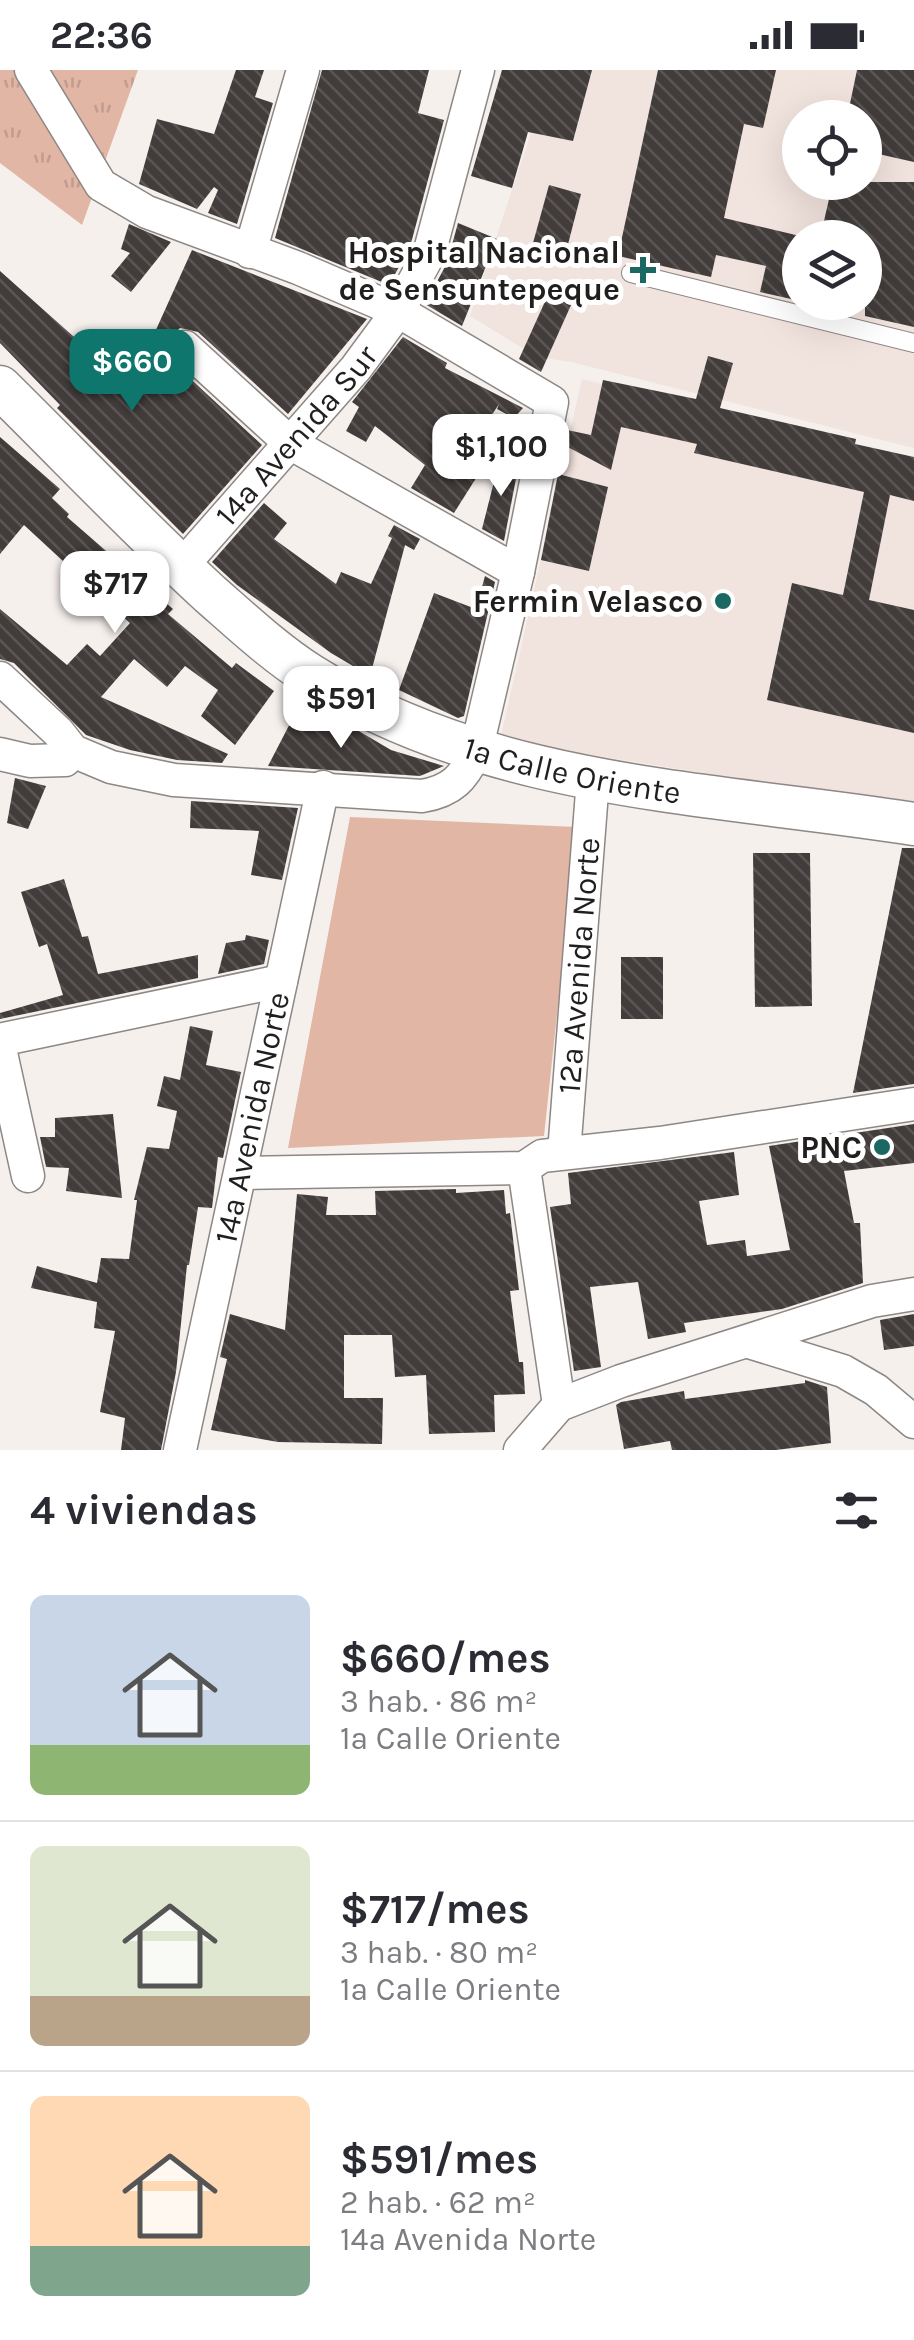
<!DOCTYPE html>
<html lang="es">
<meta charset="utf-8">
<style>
body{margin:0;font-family:Karla,sans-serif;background:#f2f2f3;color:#2b2b33;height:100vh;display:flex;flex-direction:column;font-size:38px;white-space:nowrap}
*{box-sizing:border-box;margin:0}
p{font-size:32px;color:#7c7c81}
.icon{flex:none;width:55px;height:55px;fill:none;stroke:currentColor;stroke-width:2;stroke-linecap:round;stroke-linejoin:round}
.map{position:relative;height:1380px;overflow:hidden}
.drawer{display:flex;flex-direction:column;background:#fff;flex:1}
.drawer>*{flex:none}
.tools{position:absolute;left:782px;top:30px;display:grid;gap:20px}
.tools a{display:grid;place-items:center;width:100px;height:100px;border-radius:50%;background:#fff;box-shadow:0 10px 40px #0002;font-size:50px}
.price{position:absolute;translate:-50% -85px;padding:0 22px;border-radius:20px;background:#fff;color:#222;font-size:32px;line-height:65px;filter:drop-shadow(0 2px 5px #0008)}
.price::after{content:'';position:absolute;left:50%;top:60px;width:30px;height:22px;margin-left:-15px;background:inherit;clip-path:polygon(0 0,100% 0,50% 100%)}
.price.on{background:#0f766e;color:#fff}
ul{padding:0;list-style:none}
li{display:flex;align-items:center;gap:30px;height:250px;padding:0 30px}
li+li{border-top:2px solid #e1e1e2}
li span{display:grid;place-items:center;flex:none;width:280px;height:200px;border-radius:15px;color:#555}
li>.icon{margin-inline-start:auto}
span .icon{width:120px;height:120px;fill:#fffc;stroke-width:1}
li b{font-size:42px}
h2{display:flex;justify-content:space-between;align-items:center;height:120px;padding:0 30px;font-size:42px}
.status{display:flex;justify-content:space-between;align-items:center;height:70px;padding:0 50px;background:#fff;direction:ltr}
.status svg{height:28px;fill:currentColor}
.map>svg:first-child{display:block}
</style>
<div class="status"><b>22:36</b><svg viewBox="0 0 49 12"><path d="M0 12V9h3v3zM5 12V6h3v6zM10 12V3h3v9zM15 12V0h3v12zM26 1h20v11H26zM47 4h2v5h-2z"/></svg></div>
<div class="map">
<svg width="914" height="1380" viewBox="0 0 914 1380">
<defs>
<pattern id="grass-tufts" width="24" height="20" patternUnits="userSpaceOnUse" patternTransform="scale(2.5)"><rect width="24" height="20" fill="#e2b6a5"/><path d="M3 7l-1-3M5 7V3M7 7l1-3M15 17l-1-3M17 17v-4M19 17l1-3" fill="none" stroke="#c29c8e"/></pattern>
<pattern id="building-back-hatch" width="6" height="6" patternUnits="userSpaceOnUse" patternTransform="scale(2.5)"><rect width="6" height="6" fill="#423d3b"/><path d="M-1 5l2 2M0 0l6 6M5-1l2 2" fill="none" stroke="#5a5655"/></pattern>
</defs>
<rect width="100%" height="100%" fill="#f6f0ed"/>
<!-- built -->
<g fill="#f1e3dd" fill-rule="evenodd">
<path d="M552,0H914V378L571,292L537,287L470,246ZM800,48H865V112H800ZM800,168H865V232H800Z"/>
<path d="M582,309L914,393V737L500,670Z"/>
</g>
<!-- grass -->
<path fill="url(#grass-tufts)" d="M0,0H138L82,155L0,93Z"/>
<!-- pitch -->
<path fill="#e2b6a5" d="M350,747L577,757L544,1066L288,1078Z"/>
<!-- building -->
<g fill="url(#building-back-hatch)">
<path d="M236,0H264L255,27L273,33L237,154L208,143L218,120L214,117L197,139L139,114L157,49L214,64Z"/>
<path d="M322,0H429L418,43L444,50L410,177L389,215L275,168Z"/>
<path d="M502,0H592L573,71L528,62L512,118L471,106Z"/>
<path d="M658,0H776L763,58L744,54L724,148L800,166V231L760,222L766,196L716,185L711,207L618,186Z"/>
<path d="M857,0H914V92L865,81V48H847Z"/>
<path d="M833,112H914V257L865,246V168H820Z"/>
<path d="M549,115L581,124L566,182L533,173Z"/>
<path d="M458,153L497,169L462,256L425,234L447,193Z"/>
<path d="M129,154L171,172L131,222L111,206L130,183L121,179Z"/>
<path d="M192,180L367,249L288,344L198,262L180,258L168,268L155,262Z"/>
<path d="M0,201L101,291L96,296L129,330L169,289L262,375L183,464L57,338L60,335L0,273Z"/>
<path d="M553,214L576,224L541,302L519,289Z"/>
<path d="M403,267L447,293L445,298L523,338L514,348L497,339L499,334L469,380L490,386L454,443L411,418L425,395L375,356L366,372L346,361L359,337L352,332Z"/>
<path d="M708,286L733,293L720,338L856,369L855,374L914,387V431L890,425L869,530L914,540V663L767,630L792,513L843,525L864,422L694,383L697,374L621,357L611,400L564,375L567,360L591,365L603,310L696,329Z"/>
<path d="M0,367L60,419L52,428L69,444L67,447L173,539L168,544L232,598L236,593L274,621L235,675L201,646L218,620L185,596L167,617L134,589L101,627L228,684L222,693L177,690L130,680L86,665L14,593L0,589V539L67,595L87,574L100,586L130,553L24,455L0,484Z"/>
<path d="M500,388L519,393L504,471L482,459Z"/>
<path d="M558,404L608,417L589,501L541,490Z"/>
<path d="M264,433L287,453L274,469L336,514L341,502L371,514L392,468L388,466L394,455L420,469L414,480L405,475L370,606L331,583L237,515L212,492Z"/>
<path d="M485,506L495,512L464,646L458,648L399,620L434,523L476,539Z"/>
<path d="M297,640L336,661L340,650L391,680L444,696L420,706L268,696Z"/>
<path d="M15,708L46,716L28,759L7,753Z"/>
<path d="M191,731L298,738L282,810L251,805L259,761L190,758Z"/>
<path d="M902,778H914V1014L853,1023Z"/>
<path d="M753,783H810L812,936L755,937Z"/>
<path d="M64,809L82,867L88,866L98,904L198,885V908L0,949V943L63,925L47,874L39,877L21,822Z"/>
<path d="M246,865L269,870L264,894L218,904L226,873L245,870Z"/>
<rect x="621" y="887" width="42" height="62"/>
<path d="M190,956L213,961L206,995L241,1002L223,1088L218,1087L212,1138L198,1137L189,1195H187L176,1302L161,1380H121L125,1348L100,1342L115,1261L94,1258L97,1232L31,1218L37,1196L97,1213L101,1188L129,1189L137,1130H134L147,1077L169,1079L177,1041L157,1036L164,1006L180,1010Z"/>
<path d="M113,1044L122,1128L66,1121L69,1098L46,1097L40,1067H55V1048Z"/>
<path d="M914,1054V1093L844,1101L854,1153H860L863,1213L782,1239L684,1253L686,1262L648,1269L638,1212L590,1217L601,1297L574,1301L550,1137L571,1134L568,1103L734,1082L739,1125L699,1131L707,1175L745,1170L747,1186L790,1180L769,1076Z"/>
<path d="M456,1119V1123L504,1120L506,1144L510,1143L519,1220L510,1221L519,1292H523L525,1324L494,1325L495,1362L429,1364L426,1305L395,1307L392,1265H344V1328H383L382,1374L278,1372L211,1360L227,1289L220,1287L230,1244L285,1260L297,1124L328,1127L326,1145H376L375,1121Z"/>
<path d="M914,1244V1276L884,1280L880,1250Z"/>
<path d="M805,1310L827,1317L831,1373L776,1380H672L670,1371L624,1379L616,1335L621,1332L684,1321L685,1329L805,1313Z"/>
</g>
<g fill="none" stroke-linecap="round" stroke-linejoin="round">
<defs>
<path id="service" d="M631,203L914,273"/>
<g id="minor">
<path d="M250,182L303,0"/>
<path d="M185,277L290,373L518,502"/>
<path id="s1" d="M181,497L356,298L398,241L429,184L478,0"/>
<path d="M0,608L58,662L73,681L111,697L174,710L422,726C452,721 464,708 476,681L518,502L552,332L398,241L298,198L147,142L101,115L31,0"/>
<path d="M0,684L30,691L65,690L73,681"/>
<path id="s2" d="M564,1083L593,709"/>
<path d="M524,1098L559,1335"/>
<path d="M241,1103L524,1098L542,1086L660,1073L914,1034"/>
<path d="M28,1106L1,983L4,969L281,911"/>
<path d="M749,1272L843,1301L876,1320L914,1352"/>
<path id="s3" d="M180,1380L323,717"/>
<path d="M520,1380L559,1335L621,1311L872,1231L914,1224"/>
</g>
<g id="tertiary">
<path id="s4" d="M0,317C70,386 138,458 210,524C242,552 274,582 310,605C490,719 710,722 914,754"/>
</g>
</defs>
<!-- service casing -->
<use href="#service" stroke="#8d8785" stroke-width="20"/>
<!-- minor casing -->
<use href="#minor" stroke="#8d8785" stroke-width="35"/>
<!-- tertiary casing -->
<use href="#tertiary" stroke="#8d8785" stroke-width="45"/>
<!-- service -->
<use href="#service" stroke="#fff" stroke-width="18"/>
<!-- minor -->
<use href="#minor" stroke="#fff" stroke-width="32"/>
<!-- tertiary -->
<use href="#tertiary" stroke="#fff" stroke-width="42"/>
</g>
<!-- markers -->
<g fill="#1b6762" stroke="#fff" stroke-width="4">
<path d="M638 185h10v10h10v10h-10v10h-10v-10h-10v-10h10z"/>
<circle cx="723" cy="531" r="10"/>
<circle cx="882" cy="1077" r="10"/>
</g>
<g text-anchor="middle" stroke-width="10" stroke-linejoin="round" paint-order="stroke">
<!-- poi labels -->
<g font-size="32" font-weight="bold" fill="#211f1e" stroke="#fff" text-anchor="end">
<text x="620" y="193">Hospital Nacional<tspan x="620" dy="37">de Sensuntepeque</tspan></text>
<text x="703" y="542">Fermin Velasco</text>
<text x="862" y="1088">PNC</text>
</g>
<!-- street labels -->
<g font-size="32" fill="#211f1e" stroke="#fff">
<text dy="11" stroke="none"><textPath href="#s1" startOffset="175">14a Avenida Sur</textPath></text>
<text dy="11" stroke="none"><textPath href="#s4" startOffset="705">1a Calle Oriente</textPath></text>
<text dy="11" stroke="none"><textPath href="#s2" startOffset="188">12a Avenida Norte</textPath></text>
<text dy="11" stroke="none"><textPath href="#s3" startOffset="340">14a Avenida Norte</textPath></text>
</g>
</g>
</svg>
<div class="tools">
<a><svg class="icon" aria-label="locate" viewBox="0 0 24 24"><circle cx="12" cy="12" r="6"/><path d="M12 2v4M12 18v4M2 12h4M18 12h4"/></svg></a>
<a><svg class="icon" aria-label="layers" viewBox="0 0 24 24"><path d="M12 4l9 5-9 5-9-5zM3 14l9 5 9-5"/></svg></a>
</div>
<b class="price on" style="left:132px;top:344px">$660</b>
<b class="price" style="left:501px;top:429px">$1,100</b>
<b class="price" style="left:115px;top:566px">$717</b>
<b class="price" style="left:341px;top:681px">$591</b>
</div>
<section class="drawer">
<h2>4 viviendas<svg class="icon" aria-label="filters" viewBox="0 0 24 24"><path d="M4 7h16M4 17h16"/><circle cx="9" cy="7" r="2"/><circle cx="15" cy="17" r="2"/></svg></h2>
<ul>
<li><span style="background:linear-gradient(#c9d6e8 75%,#8fb573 0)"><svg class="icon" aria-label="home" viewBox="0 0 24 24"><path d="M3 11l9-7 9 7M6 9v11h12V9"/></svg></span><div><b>$660/mes</b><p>3 hab. · 86 m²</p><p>1a Calle Oriente</p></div></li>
<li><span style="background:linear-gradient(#dfe7d0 75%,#b9a48a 0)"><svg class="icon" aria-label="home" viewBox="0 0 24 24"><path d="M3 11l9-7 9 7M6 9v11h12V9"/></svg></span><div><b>$717/mes</b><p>3 hab. · 80 m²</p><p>1a Calle Oriente</p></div></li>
<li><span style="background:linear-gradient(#ffd9b3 75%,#7fa58c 0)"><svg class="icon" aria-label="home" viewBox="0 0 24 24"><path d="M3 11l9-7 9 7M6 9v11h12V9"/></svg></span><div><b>$591/mes</b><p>2 hab. · 62 m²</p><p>14a Avenida Norte</p></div></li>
</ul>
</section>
